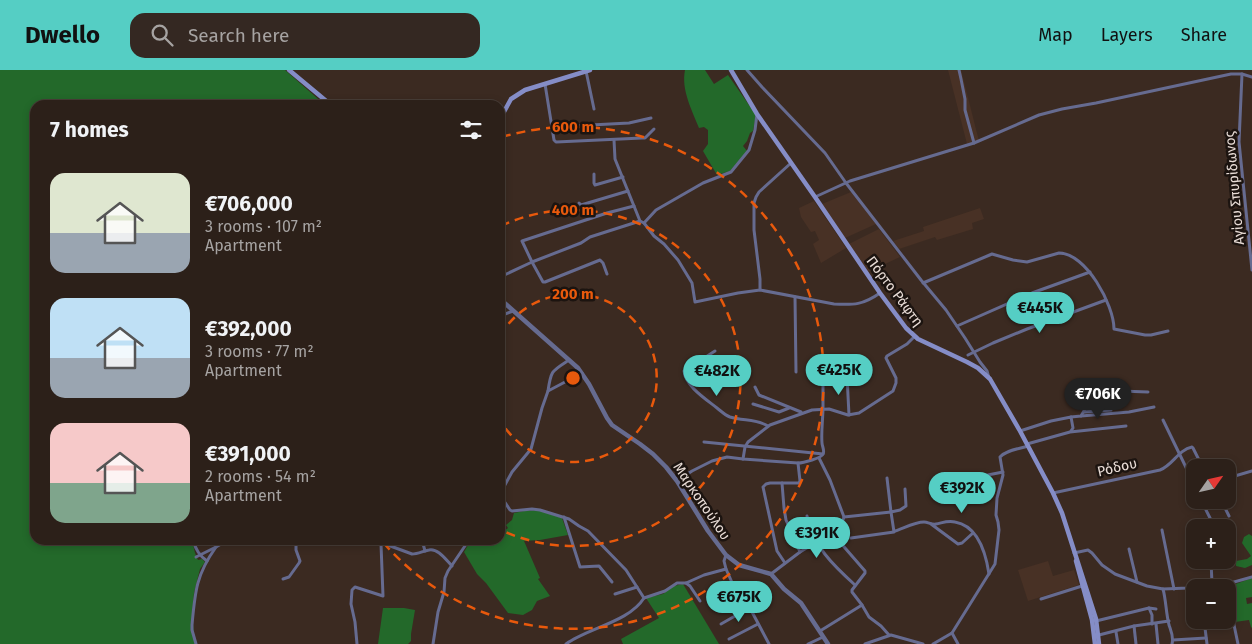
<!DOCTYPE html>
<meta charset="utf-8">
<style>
body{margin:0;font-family:"Fira Sans",sans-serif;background:#342822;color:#f1f3f6;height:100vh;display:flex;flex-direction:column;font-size:19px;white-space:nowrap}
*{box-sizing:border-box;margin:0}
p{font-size:16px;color:#a6a3a2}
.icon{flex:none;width:28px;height:28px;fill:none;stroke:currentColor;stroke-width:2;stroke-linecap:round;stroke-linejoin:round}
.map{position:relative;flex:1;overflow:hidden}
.drawer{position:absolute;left:30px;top:30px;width:475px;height:445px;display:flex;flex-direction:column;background:#2c2019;border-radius:15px;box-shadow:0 2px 8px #0003,0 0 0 1px #483e38}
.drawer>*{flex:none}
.needle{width:32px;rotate:56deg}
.fabs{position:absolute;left:1186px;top:389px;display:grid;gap:10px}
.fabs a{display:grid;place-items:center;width:50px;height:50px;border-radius:10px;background:#2c2019;box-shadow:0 2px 8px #0003,0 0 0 1px #483e38;font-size:25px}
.price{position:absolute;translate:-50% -42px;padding:0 11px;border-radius:18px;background:#55cec4;color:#111;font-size:16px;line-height:32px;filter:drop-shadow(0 1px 2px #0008)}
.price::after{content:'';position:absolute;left:50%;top:30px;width:15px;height:11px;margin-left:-8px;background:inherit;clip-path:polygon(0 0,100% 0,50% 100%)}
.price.current{background:#222;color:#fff}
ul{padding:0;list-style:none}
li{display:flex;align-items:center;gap:15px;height:125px;padding:0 20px}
li span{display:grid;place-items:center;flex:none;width:140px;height:100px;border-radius:15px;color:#555}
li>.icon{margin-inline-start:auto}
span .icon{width:60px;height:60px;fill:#fffc;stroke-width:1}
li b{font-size:21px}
h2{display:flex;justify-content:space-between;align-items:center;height:60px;padding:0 20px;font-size:21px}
header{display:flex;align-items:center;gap:30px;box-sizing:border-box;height:70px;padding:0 25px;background:#55cec4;color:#111}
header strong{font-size:24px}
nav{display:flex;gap:28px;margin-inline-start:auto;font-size:18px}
.search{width:350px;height:45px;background:#342822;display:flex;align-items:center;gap:12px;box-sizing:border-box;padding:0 18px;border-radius:15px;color:#a6a3a2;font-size:19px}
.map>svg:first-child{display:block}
</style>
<header>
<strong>Dwello</strong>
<div class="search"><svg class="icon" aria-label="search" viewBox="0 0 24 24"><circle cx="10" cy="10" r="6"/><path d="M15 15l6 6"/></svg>Search here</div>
<nav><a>Map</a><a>Layers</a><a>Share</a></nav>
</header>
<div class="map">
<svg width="1252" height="574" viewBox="0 0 1252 574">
<rect width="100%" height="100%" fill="#3b2a21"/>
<!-- built -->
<g fill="#483125">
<path d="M948,0H961L979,71L967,74Z"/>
<path d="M851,122L876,154L845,168L822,134Z"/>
<path d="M814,131L846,178L821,193L813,174L819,170L815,161L811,162L801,147L799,138Z"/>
<path d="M980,138L984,149L972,153L973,159L937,170L935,167L899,179L893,171L924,161L923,157Z"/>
<path d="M879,159L900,187L868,202L849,174Z"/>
<path d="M1048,491L1053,506L1074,500L1079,515L1028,531L1018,500Z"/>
</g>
<!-- green -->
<g fill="#23692a">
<path d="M0,0H285L325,35H35V470H192L195,483L198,490L202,489L205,492L200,499L194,523L192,544L195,574H0Z"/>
<path d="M685,0H705L714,14L728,5L756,45L753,61L750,63L747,71L743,76L747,81L730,101L717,105L703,81L708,74V60L704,57L699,58C692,40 681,20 685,0Z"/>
<path d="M538,440L562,448L568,465L540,470L524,471L540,508L538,509L550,526L537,531L532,540L523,545L508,543L486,513L477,504L464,482L471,470H476L479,475L482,470H500V464L508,458L506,455L512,450L514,443L524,441Z"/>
<path d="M1249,464L1252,466V495L1245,498L1236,496V491L1247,489L1251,486L1242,473L1244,467Z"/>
<path d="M1252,508V527L1246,528L1247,534L1252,533V558L1251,557L1249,550L1235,552L1233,515Z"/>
<path d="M683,514L719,574H623L621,569L659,548L646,528L663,524L674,516Z"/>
<path d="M383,538H404L415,540L411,564V571L408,574H378Z"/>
</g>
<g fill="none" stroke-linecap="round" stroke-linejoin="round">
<!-- minor -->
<g stroke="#666b90" stroke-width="3">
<path d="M747,0L762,17L825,83L846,113L921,210L946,240L965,268L980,292L987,301L989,308"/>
<path d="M959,0L961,9L965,29V40L974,73"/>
<path d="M586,1L594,39"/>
<path d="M1242,4L1239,72L1252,200"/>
<path d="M545,14L554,70L556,72L642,68H645L654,59"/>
<path d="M757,44L755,60L749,80L731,102L703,113L656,140L644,153L654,166L664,174L678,190L692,213L695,232L738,223L760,220V209L754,160V133L756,127L759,122L791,93"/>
<path d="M553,57L629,53L651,48"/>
<path d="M614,70L615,89L640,151"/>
<path d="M594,104V113L595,115L623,107"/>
<path d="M815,127L850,111L974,73L1039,45L1062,39L1096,33L1231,4H1242L1252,7"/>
<path d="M579,133L581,135L628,121"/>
<path d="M607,204L603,193L600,190L545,212H543L532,192L522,171L607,143L634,136"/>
<path d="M500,207L532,192L581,173L590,167L640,151L644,153"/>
<path d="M923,213L992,184L1013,190L1027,192L1059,183C1086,183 1114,235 1114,259L1145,265H1151L1168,261"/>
<path d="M760,220L834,234C854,235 863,235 880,223"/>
<path d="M795,227L796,302"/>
<path d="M500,246L513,241"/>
<path d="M957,256L1032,223L1090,202"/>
<path d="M715,281L684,301C685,316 707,330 717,338C722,342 725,345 730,347C743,351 757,349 768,356"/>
<path d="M968,285L993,273L1027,259L1106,230"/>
<path d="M569,290C552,301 551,300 548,321L582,303"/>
<path d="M847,306L849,345"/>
<path d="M755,317L759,325L801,342"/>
<path d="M753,334L779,342L789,338"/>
<path d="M1084,342L1111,340"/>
<path d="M1081,346L1129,342L1154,337"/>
<path d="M1071,347L1081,346L1088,334L1093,320L1148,322"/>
<path d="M1163,350L1195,416"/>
<path d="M1020,361L1051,351L1071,347L1073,358L1071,361"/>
<path d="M704,372L823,384"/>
<path d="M1027,374L1070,362L1126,356"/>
<path d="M819,388L830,410L844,447"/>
<path d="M743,389L745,377L748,372L770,355L812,340L829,339L848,345L859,343L893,321L896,313V308L886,288L887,286L907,274L914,267"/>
<path d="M887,408L891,442L900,440L906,436L905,419"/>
<path d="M1228,408L1252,401"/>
<path d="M677,411L692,401L712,391L727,387L743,389L798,393C803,393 822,388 823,384C825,381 822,376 822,373C821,361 823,349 823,337C823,327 823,316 823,306"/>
<path d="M782,413L784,438L786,450L800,482"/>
<path d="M932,416L1003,402"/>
<path d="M1053,423L1160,400C1173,395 1178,380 1192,377L1193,378L1203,398"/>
<path d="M500,424L512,402L531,379L542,338L548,321"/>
<path d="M500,425L510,440L512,441L532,439L540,440L569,449L579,456L588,461L626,500L644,528C629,552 588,558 566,574"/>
<path d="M1201,430L1215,458"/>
<path d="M1221,430L1229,446"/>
<path d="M807,446C813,476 833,495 855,515"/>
<path d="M564,447L580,497L599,496L612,512"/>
<path d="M931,454L958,474L962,473L973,463"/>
<path d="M1162,460L1174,519"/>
<path d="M895,461C904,458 915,452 924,452C928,452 932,455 936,454C942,453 948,450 955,452C978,456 986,484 989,504"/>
<path d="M832,463L865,501V503L852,520V522L862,535"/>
<path d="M193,470C196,480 199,485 207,491"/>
<path d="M422,470L425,481"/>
<path d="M1129,479L1137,512"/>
<path d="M1074,483L1088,480L1092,483L1102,495L1115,504L1147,516L1163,519L1188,518L1213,514H1227L1252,507"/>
<path d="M196,487L216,477L228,470"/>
<path d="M1211,490L1212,514"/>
<path d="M785,493L777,481L763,417L766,414L770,413H799L800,411L798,393"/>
<path d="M726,499L738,526L751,540L769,574"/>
<path d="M771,504L800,482L840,458L844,447L891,442L894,462L851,468"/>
<path d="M283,509L289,507L299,493L300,491L296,480V470"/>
<path d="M686,513L690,516L700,531"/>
<path d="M1231,514L1233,550L1238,574"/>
<path d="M1163,519C1166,530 1166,543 1169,555C1171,561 1174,567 1172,574"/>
<path d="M615,524L637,517"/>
<path d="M644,528L665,521L677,513H686L704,505L726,499L724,491L726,485"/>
<path d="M1041,529L1082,516"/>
<path d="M723,535L738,526"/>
<path d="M1149,538L1152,545V554"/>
<path d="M1204,550L1207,574"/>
<path d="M1096,551L1149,538L1156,539"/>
<path d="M721,554L749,538"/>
<path d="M1156,554L1158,574"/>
<path d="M1134,556L1136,574"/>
<path d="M820,561L862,535L869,547L881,556L889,565"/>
<path d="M1116,562L1118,574"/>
<path d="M952,563L958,574"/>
<path d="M1099,565L1134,556L1169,551"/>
<path d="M729,569L758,554"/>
<path d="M1173,570L1206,568"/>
<path d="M196,574L192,560V555C195,522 196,505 216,477"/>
<path d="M357,574L355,552L351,534L352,520L355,517L383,526L381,474H385L412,484C418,484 423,481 429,480C438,478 446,490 452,496"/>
<path d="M433,574L438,542L444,522L445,508L448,501L469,470"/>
<path d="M808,574L823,567"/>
<path d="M865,574L891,565L923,574"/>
<path d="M933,574L952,563L995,494L999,460L998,452L996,445L997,428L1003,405L1000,387C1006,380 1019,379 1028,376"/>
</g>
<!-- tertiary -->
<path stroke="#666b90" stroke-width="4.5" d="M500,229L578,298L589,314L607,348L612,355L640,374L653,384L666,397L677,411L708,461L726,485L739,495L771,504L784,519L801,533L828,574"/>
<!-- secondary -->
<g stroke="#858dc7" stroke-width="4.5">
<path d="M289,0L331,35"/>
<path d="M731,0L757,44L815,127L880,223L906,258L918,269L967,292L978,298L990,309L1020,361L1053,423L1062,443L1096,549L1099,574"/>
<path d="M500,49L511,29L525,20L590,0"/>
<path d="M1076,491L1092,550L1095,574"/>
</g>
</g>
<!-- distance rings -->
<g fill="none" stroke="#e8590c" stroke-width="2.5" stroke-dasharray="9 6">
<path d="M500 266A84 84 0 1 1 500 350"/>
<path d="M501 156A168 168 0 1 1 501 460"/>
<path d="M502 67A251 251 0 1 1 382 471"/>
</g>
<g text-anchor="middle" stroke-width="5" stroke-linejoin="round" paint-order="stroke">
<!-- street labels -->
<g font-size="14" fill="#e8dcd6" stroke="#1c1410">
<text transform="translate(1234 118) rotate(-95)" y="5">Αγίου Σπυρίδωνος</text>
<text transform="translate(895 221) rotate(53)" y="5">Πόρτο Ράφτη</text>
<text transform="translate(1117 397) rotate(-13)" y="5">Ρόδου</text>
<text transform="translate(702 431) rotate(56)" y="5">Μαρκοπούλου</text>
</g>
</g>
<circle cx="573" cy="308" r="8" fill="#e8590c" stroke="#1c1410" stroke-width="2.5"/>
<g font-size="15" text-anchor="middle" font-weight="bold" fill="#e8590c" stroke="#1c1410" stroke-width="5" stroke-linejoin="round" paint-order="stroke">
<text x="573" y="62">600 m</text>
<text x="573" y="145">400 m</text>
<text x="573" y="229">200 m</text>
</g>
</svg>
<div class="fabs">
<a><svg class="needle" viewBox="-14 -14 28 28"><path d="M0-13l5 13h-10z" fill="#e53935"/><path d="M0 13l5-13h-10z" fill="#a6a3a2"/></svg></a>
<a>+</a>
<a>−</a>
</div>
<b class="price" style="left:1040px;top:264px">€445K</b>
<b class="price" style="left:839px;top:326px">€425K</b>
<b class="price" style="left:717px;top:327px">€482K</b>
<b class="price current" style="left:1098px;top:350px">€706K</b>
<b class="price" style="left:962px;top:444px">€392K</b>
<b class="price" style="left:817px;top:489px">€391K</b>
<b class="price" style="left:739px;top:553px">€675K</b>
<section class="drawer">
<h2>7 homes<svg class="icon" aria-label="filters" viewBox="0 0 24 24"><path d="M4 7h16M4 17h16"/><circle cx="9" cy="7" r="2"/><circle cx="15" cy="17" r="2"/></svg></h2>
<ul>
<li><span style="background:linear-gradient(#dfe7d0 60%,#9aa5b1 0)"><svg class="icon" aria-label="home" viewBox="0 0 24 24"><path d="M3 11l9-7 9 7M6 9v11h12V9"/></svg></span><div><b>€706,000</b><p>3 rooms · 107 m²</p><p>Apartment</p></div></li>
<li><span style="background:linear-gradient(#bfe0f5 60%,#9aa5b1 0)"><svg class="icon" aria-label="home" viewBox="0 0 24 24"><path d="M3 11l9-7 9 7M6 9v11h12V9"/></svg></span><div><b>€392,000</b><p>3 rooms · 77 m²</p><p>Apartment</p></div></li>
<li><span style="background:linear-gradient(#f6c9c9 60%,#7fa58c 0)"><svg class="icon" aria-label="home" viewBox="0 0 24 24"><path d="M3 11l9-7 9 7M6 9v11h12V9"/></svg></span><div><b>€391,000</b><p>2 rooms · 54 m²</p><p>Apartment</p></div></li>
</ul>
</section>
</div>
